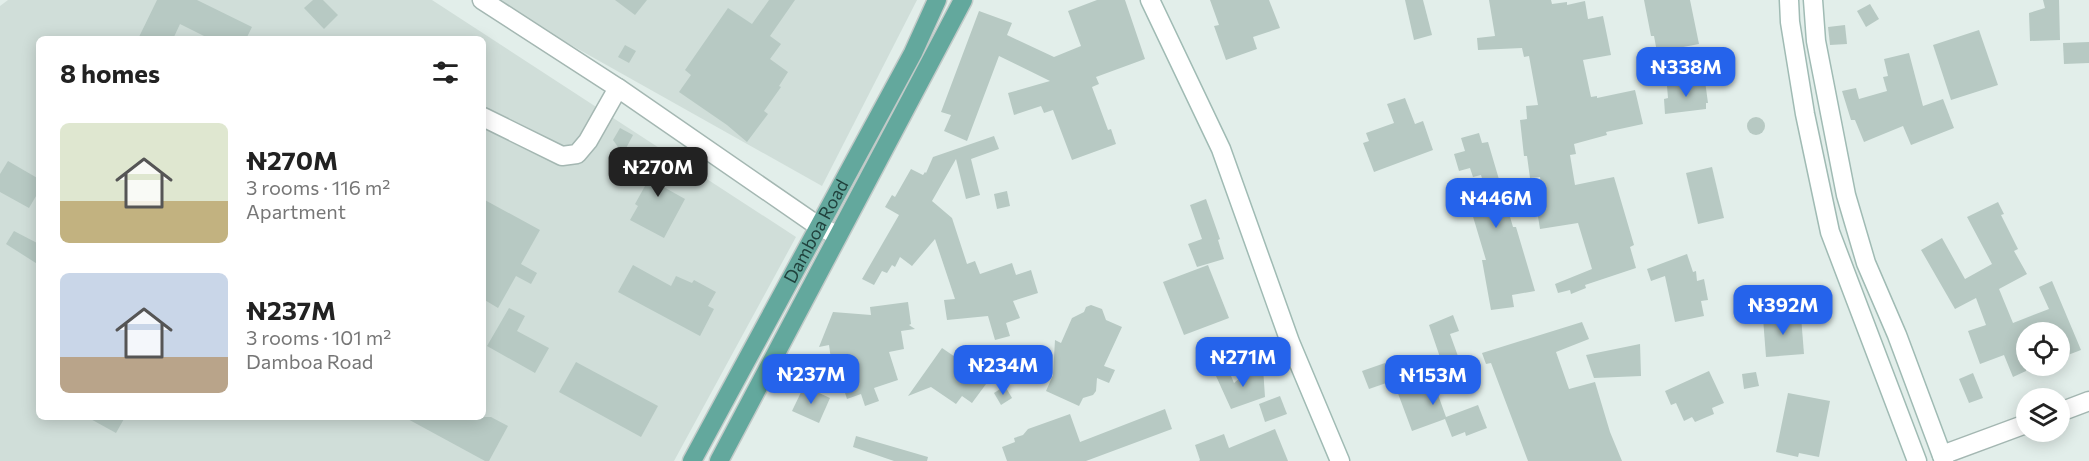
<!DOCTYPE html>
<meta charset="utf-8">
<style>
body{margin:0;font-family:Commissioner,sans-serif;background:#f6f6f6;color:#222;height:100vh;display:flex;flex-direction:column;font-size:22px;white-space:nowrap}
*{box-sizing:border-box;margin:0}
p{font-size:20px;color:#767676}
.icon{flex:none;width:33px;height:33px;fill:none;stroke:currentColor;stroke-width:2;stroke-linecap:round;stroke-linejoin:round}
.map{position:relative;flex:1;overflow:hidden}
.drawer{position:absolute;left:36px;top:36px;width:450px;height:384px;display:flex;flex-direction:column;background:#fff;border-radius:9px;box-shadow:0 3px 15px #0003}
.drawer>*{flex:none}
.tools{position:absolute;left:2016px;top:322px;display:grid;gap:12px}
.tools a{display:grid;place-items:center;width:54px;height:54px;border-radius:50%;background:#fff;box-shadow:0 3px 15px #0003;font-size:30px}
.price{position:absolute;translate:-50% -51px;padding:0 14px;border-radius:12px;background:#2563eb;color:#fff;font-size:20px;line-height:39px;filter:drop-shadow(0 2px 3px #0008)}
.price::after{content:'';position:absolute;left:50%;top:36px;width:18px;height:14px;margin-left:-9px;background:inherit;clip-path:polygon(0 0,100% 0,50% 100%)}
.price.selected{background:#222;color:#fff}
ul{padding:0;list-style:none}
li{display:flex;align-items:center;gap:18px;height:150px;padding:0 24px}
li span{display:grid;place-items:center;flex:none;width:168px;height:120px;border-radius:9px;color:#555}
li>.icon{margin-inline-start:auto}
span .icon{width:72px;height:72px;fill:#fffc;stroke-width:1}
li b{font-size:26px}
h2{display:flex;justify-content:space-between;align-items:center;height:72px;padding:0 24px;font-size:26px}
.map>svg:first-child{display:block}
</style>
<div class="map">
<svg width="2089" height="461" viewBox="0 0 2089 461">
<rect width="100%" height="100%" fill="#e2eeea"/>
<!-- built -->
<g fill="#d0ded9" fill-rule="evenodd">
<path d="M8,0H432L796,237L674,461H0V6ZM39,39H483V417H39Z"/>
<path d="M496,0H917L822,186L521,17Z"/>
</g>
<!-- building -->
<g fill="#b7c9c3">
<path d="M157,0H197L252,27L246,39H210L180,24L173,39H138Z"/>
<path d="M313,0H323L338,15L324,29L304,8Z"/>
<path d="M615,0H647L635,15Z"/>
<path d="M769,0H795L770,36L781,44L770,59L788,72L779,86L781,87L764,111L768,114L747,142L727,125L679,92L691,75L685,70L728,8L752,24Z"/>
<path d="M1097,0H1125L1145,59L1096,77L1099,84L1092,87L1108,130L1111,129L1116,144L1072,160L1053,110L1044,113L1041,106L1014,115L1008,93L1050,81L999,56L967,141L944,131L951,115L941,112L979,11L1012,23L1007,35L1054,57L1081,46L1068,11Z"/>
<path d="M1210,0H1269L1280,28L1253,37L1257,49L1226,60L1214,26L1219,25Z"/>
<path d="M1405,0H1423L1432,35L1414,40Z"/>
<path d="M1489,0H1551L1552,4L1567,2V5L1585,1L1588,19L1603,16L1611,55L1583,60L1591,97L1597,96V98L1635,90L1643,124L1606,132L1607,135L1574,144L1576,154L1570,155L1575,185L1614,177L1634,245L1630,247L1636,268L1585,285L1586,288L1571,294L1570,290L1558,293L1555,284L1592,269L1578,223L1540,229L1536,204L1544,202L1540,177L1530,178L1527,156H1524L1520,120L1527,119L1526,106L1538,105L1529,56L1524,57L1522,48L1478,50L1477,38L1495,36Z"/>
<path d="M1644,0H1690L1699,44L1657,52L1654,36H1651Z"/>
<path d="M2043,0H2059L2060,40L2030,41L2029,13L2045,8Z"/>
<path d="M1870,4L1879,19L1866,27L1857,11Z"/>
<path d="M1845,25L1847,44L1830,45L1828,27Z"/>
<path d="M1979,30L1998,85L1951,100L1933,45Z"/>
<path d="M2089,42V63L2064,64L2063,43Z"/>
<path d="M625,45L636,51L629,63L618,57Z"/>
<path d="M1909,53L1923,106L1943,99L1954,128L1911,145L1903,126L1864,142L1855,120H1851L1842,91L1856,88L1859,99L1887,91L1883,77L1888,76L1884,59Z"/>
<path d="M1705,81L1708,103H1706V109L1665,114L1664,99L1668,98L1667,86Z"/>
<path d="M1405,98L1415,124L1423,121L1433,150L1374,172L1363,143L1369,141L1366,133L1394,123L1387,104Z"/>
<circle cx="1756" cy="126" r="9"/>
<path d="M620,128L633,135L623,154L613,140Z"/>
<path d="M1479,133L1482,143L1488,142L1513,227H1516L1535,291L1512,295L1514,307L1491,310L1482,260H1486L1471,210L1480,207L1478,203L1488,200L1481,175L1473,177L1470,168L1459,171L1454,154L1465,151L1461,138Z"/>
<path d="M994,136L999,149L971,159L980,195L966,199L956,159L932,201L952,218L967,264L975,261L980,274L1012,263L1016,275L1031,270L1038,293L1013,301L1020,318L1006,323L1010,336L995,340L988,316L947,320L944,300L955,299L935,239L912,266L900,257L895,267L892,265L887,273L882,271L874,285L862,279L899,215L885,207L892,195L895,197L911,169L923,175L925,172L926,173L933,157Z"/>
<path d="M664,152L678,173L660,185L685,199L664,238L630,220L638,206L635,204L650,177L643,165Z"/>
<path d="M8,161L39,179V191L29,208L0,192V174Z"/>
<path d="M1712,167L1724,218L1698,224L1686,173Z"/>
<path d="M1007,191L1010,206L997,209L994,194Z"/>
<path d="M483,199L540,230L521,264L537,273L531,284L516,276L498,308L483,299Z"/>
<path d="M1206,199L1220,239L1218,240L1224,259L1197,267L1188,244L1202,239L1190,205Z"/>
<path d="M1998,202L2004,214L2001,215L2018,249L2014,251L2027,274L1999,289L2013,323L2049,309L2039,287L2052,281L2081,350L2060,358V333H2026V371L2013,377L2004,355L1980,364L1968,331L1986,325L1976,298L1955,309L1921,250L1942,238L1965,279L1992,264L1967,217Z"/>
<path d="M14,231L39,244V265L6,244Z"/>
<path d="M1687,254L1693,272L1696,271L1697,281L1704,279L1708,300L1701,301L1704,316L1675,322L1665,276L1651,281L1647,269Z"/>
<path d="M633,265L671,286L676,276L692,283L694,280L716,292L708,306L714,309L700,336L618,292Z"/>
<path d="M1208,265L1229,318L1184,335L1163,282Z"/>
<path d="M908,302L911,324L909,325L915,329L901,331L904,349L889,352L898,380L874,388L879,401L865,406L861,394L847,399L836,365L832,366L829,345L819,347L833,312L871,315L870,307Z"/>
<path d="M1091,305L1102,309L1106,320L1122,327L1104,366L1115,370L1109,383L1097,378L1096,391L1093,395L1083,398L1079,406L1046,391L1053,375L1055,340L1061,343L1072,318L1084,312L1086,307Z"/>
<path d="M509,308L525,316L517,331L549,348L535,373L487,346Z"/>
<path d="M1453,315L1459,331L1450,334L1459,359L1443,366L1429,325Z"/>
<path d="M1801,316L1804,354L1766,357L1763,318Z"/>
<path d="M1582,322L1589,339L1556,352L1569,389L1595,382L1610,432L1622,461H1528L1491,363L1486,364L1482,353Z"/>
<path d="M1640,344L1641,376L1594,378L1586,355Z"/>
<path d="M942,348L989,380L972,403L962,396L956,404L931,387L908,396Z"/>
<path d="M576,362L658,406L641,437L559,392Z"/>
<path d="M1385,363L1392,381L1369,389L1362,371Z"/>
<path d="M1428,367L1446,417L1478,405L1487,428L1466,436L1465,432L1452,437L1445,419L1412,431L1393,380Z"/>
<path d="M1263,368L1265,397L1231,409L1216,376L1229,371L1234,383L1247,372Z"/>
<path d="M1709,371L1724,403L1712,408L1714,414L1695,422L1692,417L1684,421L1676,403L1671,405L1665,391Z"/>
<path d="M1756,372L1759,386L1744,389L1742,374Z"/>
<path d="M1973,373L1983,398L1969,403L1959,379Z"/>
<path d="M804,386L830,398L819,423L792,411Z"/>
<path d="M1005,386L1012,398L1001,405L994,393Z"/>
<path d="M1788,393L1830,401L1819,457L1799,453L1798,457L1776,452Z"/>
<path d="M1280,396L1287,414L1265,422L1259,404Z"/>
<path d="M1165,409L1172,429L1086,461H1007L1002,447L1015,442L1014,438L1023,435L1028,429L1070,414L1080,442Z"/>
<path d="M87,417H125L116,433Z"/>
<path d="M404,417H491L508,426L489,461H485Z"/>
<path d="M1275,429L1288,461H1199L1200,460L1195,445L1224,434L1229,448Z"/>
<path d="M856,436L928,457L927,461H894L853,447Z"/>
</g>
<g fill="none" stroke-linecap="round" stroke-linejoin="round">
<defs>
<g id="street">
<path d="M482,0L618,88L818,226L837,235"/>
<path d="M483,117L562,156L577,154L588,141L618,88"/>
<path d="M2060,412L2089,401"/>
<path d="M1942,455L2026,424"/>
</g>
<g id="secondary">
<path d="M1150,0L1221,149L1290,342L1340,461"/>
<path d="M1789,0L1790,22L1805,114L1830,232L1917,461"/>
<path d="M1813,0L1816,41L1846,195L1866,263L1897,335L1944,461"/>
</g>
<g id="primary">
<path id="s1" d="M692,461L913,53L937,0"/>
<path d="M719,461L963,0"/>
</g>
</defs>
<!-- street casing -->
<use href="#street" stroke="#a4b7b2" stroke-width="21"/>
<!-- secondary casing -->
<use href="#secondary" stroke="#a0bbb4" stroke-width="21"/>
<!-- primary casing -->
<use href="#primary" stroke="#c1cac8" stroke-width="21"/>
<!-- street -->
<use href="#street" stroke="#fff" stroke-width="18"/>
<!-- secondary -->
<use href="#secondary" stroke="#fff" stroke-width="18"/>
<!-- primary -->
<use href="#primary" stroke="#63a89d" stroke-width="18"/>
</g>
<g text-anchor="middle" stroke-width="5" stroke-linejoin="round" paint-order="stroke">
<!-- street labels -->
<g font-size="18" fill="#20413c" stroke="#f4faf7">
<text dy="6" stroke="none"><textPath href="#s1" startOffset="261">Damboa Road</textPath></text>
</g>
</g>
</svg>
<div class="tools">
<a><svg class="icon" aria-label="locate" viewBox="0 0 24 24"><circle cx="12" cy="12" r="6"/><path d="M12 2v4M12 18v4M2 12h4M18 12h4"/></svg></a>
<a><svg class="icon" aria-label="layers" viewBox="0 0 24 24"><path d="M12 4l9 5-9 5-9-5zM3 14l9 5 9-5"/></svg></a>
</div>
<b class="price" style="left:1686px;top:98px">₦338M</b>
<b class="price selected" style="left:658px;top:198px">₦270M</b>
<b class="price" style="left:1496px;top:229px">₦446M</b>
<b class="price" style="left:1783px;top:336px">₦392M</b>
<b class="price" style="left:1243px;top:388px">₦271M</b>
<b class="price" style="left:1003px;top:396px">₦234M</b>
<b class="price" style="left:811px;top:405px">₦237M</b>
<b class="price" style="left:1433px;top:406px">₦153M</b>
<section class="drawer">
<h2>8 homes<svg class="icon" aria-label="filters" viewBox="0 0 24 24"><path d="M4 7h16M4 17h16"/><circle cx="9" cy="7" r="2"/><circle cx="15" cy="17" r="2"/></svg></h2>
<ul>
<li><span style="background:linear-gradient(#dfe7d0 65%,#c2b280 0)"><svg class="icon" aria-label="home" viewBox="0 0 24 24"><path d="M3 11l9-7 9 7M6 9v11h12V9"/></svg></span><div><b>₦270M</b><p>3 rooms · 116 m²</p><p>Apartment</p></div></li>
<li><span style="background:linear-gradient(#c9d6e8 70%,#b9a48a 0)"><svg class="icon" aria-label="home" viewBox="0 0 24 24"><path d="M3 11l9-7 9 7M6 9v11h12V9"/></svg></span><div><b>₦237M</b><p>3 rooms · 101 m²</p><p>Damboa Road</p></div></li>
</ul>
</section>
</div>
